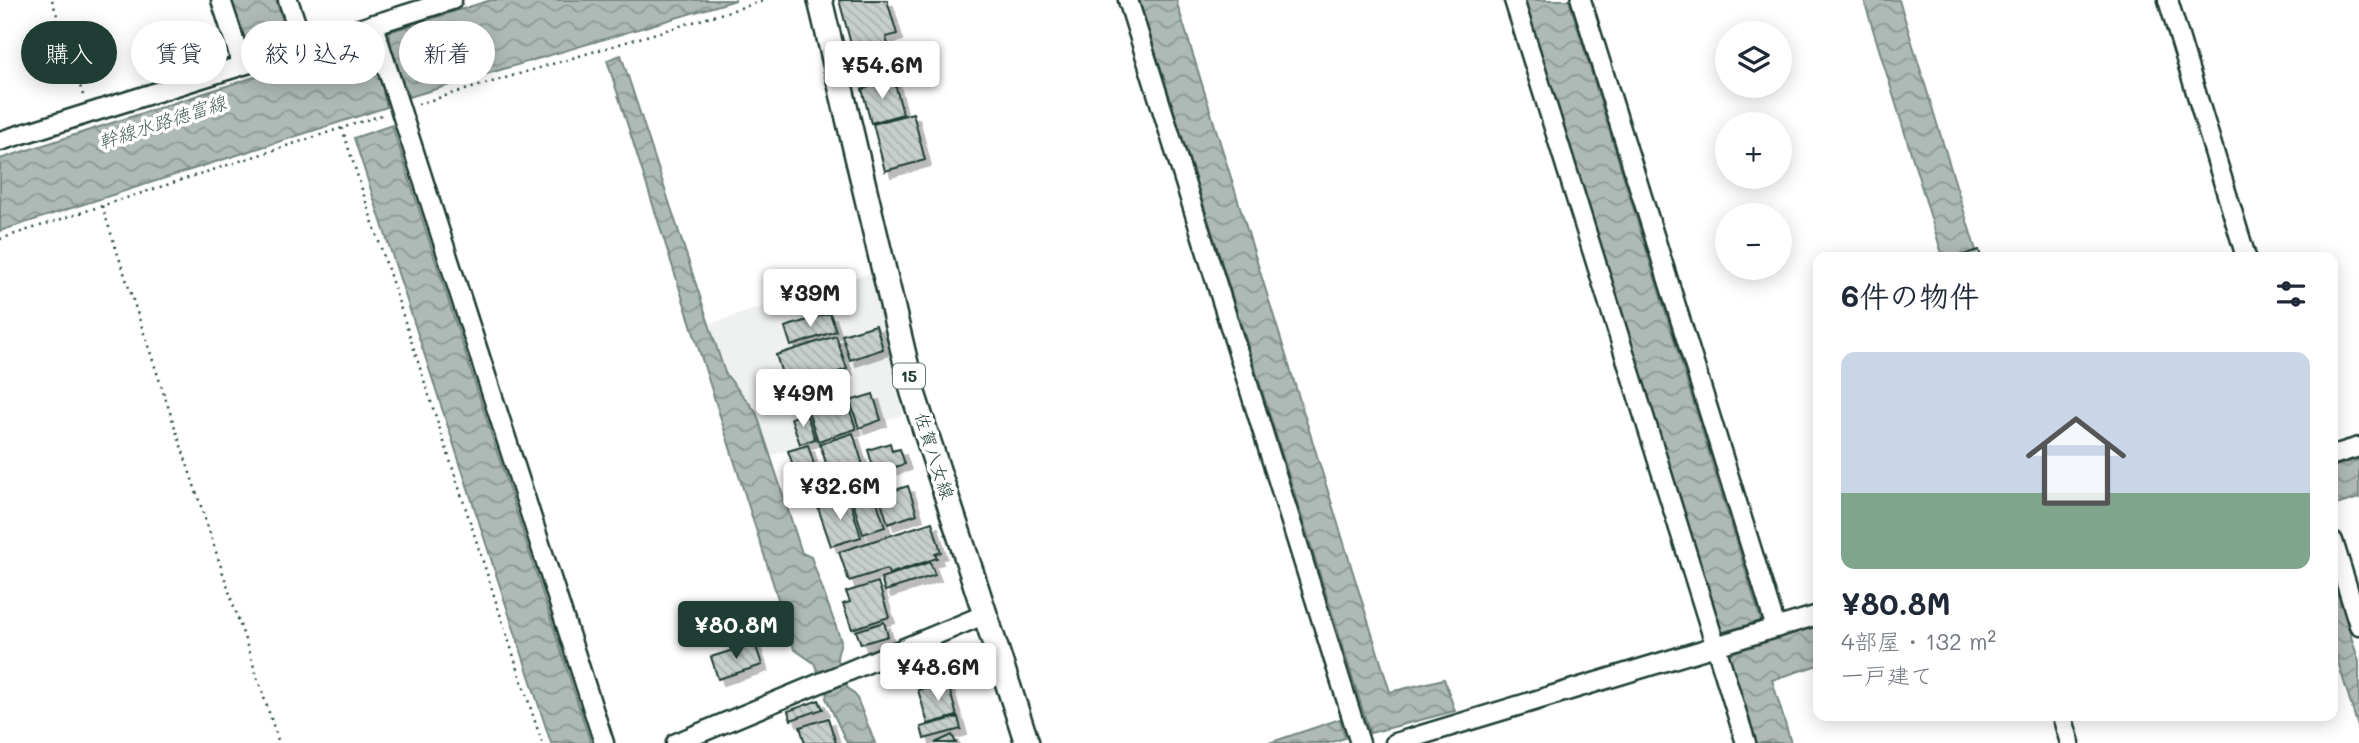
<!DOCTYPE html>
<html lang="ja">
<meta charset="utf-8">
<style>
body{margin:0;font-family:Mali,"Klee One",sans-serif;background:#f2f2f3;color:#1f2937;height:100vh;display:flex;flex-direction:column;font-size:26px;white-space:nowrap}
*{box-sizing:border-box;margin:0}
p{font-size:23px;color:#747a83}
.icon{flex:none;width:38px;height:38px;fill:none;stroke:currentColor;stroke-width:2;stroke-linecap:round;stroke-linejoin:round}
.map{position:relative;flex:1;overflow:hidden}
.details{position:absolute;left:1813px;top:252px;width:525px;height:469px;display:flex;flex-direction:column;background:#fff;border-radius:14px;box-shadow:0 4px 18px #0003}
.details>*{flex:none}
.hud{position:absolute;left:21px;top:21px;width:665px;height:63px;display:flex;gap:14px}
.tools{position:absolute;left:1715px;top:21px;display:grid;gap:14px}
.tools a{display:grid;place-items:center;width:77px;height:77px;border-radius:50%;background:#fff;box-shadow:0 4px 18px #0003;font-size:35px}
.price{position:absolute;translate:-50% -60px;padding:0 16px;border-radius:7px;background:#fff;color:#222;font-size:23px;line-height:46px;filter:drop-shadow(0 2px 4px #0008)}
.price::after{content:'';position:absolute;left:50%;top:42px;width:21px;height:16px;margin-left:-10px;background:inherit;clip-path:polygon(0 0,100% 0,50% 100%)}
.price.on{background:#1f3d34;color:#fff}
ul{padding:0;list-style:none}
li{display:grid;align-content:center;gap:14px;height:371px;padding:0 28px}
li span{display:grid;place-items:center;height:217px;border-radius:14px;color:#555}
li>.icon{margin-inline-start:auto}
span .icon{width:126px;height:126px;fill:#fffc;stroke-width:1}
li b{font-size:30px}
h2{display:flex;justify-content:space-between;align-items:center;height:84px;padding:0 28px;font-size:30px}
.tag{padding:0 24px;border-radius:32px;background:#fff;box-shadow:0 4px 18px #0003;font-size:24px;line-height:63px}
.tag.on{background:#1f3d34;color:#fff}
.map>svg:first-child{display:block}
</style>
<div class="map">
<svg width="2359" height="743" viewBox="0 0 2359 743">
<defs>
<pattern id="water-waves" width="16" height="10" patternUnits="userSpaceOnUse" patternTransform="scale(1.75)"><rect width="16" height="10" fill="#afbab7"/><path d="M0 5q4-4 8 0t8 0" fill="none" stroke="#8e9896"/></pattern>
<pattern id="building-back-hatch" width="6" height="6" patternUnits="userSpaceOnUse" patternTransform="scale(1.75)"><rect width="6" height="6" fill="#c7cfcc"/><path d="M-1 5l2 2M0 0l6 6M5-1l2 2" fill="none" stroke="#aab3b0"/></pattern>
<filter id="shadow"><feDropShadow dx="6" dy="6" stdDeviation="0" flood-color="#0004"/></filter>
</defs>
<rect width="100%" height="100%" fill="#fff"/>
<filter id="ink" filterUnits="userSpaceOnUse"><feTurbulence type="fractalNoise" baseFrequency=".0143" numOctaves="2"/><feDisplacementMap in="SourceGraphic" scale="14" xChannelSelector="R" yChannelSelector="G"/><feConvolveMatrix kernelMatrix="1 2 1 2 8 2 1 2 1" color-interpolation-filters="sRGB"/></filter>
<g filter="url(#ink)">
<!-- built -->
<path fill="#eef1f0" d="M872,272L903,415L746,463L700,327Z"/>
<!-- water -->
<g fill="url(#water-waves)" stroke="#758883" stroke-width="2">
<path d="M228,0H276L289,40L246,54Z"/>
<path d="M491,0H736L409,97L405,87L383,93L387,107L0,231V159L366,41L370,51L391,46L389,32Z"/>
<path d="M1139,0H1176L1390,692L1444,679L1455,711L1370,733Z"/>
<path d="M1525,0H1569L1761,621L1720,633Z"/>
<path d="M1864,0H1899L1978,257H1943Z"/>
<path d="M621,55L725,373L756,412L802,553L811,557L841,641L837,657L847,687L856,696L875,743H847L826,698L827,693L814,663L794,649L607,60Z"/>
<path d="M392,125L590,741L589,743H551L354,138Z"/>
<path d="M2359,459V498L2333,506V467Z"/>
<path d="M2333,578L2359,662V730L2333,646Z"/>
<path d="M1818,626V665L1772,680L1791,743H1756L1729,654Z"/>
<path d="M1340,719L1345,738L1329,743H1269Z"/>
</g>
<!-- building -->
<g fill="url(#building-back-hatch)" stroke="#1f3d34" stroke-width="2" filter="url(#shadow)">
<path d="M839,0H887L897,34L886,37L890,53L856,62Z"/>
<path d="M894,80L903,114L871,123L862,89Z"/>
<path d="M913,113L925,160L885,171L873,124Z"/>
<path d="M1979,250L1981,257H1956Z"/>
<path d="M830,313L836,331L791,346L785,327Z"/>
<path d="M876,325L883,349L850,360L842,335Z"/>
<path d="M836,336L847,369L787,389L776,355Z"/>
<path d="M873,394L881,420L859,428L850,401Z"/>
<path d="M845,396L856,429L818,441L807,408Z"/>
<path d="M806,413L815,439L800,444L791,418Z"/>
<path d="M853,433L868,481L847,488L841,470L829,473L820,444Z"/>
<path d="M890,443L892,451L900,449L905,464L875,473L868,450Z"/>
<path d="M808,445L816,471L797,477L788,451Z"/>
<path d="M908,486L917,514L888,524L879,495Z"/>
<path d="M875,496L885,527L863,534L853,503Z"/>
<path d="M849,498L861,537L831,546L818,508Z"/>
<path d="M932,522L941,552L935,554L937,558L889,574L887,569L849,581L839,552Z"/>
<path d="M930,562L935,575L885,591L881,578Z"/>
<path d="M878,582L889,617L852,629L843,604L850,602L846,592Z"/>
<path d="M884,622L888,636L861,644L856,631Z"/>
<path d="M755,643L762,665L718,679L711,657Z"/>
<path d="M964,663L967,675L944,682L941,670Z"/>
<path d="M947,681L957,716L928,724L918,690Z"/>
<path d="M819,700L823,709L791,720L788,711Z"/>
<path d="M958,717L961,729L924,739L921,727Z"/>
<path d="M828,718L836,743H805L800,727Z"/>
<path d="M952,735L956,743H935Z"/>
</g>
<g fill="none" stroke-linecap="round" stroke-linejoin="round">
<defs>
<g id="minor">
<path d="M221,0L242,64"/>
<path d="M288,0L303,44"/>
<path d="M1128,0L1360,743"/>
<path d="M1514,0L1746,743"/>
<path d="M1581,0L1776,628"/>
<path d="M2168,0L2246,257"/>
<path d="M373,24L604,743"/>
<path d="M0,141L452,0"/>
<path d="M2333,455L2359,447"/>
<path d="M2333,541L2359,625"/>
<path d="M2062,716L2070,743"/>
<path d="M676,743L986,614"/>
<path d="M1395,743L1818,615"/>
</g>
<path id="major" d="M820,0L913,393L1027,743"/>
</defs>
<!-- minor casing -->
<use href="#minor" stroke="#1f3d34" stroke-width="23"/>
<!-- major casing -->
<use href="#major" stroke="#1f3d34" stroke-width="28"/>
<!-- path -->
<g stroke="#1f3d34" stroke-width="2.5" stroke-dasharray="2 5" stroke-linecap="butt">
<path d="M52,0L84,98"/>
<path d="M418,104L767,0"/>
<path d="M342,128L542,743"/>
<path d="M102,206L279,743"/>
<path d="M0,239L385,114"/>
</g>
<!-- minor -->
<use href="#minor" stroke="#fff" stroke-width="18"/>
<!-- major -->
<use href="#major" stroke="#fff" stroke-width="23"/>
</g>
</g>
<g text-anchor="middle" stroke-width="7" stroke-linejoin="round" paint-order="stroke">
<!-- shield labels -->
<rect fill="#fff" stroke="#627771" stroke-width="2" x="893" y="363.5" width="32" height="25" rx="5"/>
<g font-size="16" font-weight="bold" fill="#1f3d34">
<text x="909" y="382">15</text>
</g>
<!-- street labels -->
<g font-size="18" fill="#1f3d34" stroke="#fff">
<text transform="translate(934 456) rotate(72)" y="6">佐賀八女線</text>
</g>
<!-- water labels -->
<g font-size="19" font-style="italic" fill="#4a625b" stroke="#fff">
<text transform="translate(162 122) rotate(-18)" y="7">幹線水路徳富線</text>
</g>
</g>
</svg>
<div class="tools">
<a><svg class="icon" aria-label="layers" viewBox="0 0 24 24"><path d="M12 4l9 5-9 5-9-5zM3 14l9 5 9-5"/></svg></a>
<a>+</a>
<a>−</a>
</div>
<b class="price" style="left:882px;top:101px">¥54.6M</b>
<b class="price" style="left:810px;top:329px">¥39M</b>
<b class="price" style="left:803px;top:429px">¥49M</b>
<b class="price" style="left:840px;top:522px">¥32.6M</b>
<b class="price on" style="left:736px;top:661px">¥80.8M</b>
<b class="price" style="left:938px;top:703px">¥48.6M</b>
<div class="hud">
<a class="tag on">購入</a>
<a class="tag">賃貸</a>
<a class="tag">絞り込み</a>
<a class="tag">新着</a>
</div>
<section class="details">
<h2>6件の物件<svg class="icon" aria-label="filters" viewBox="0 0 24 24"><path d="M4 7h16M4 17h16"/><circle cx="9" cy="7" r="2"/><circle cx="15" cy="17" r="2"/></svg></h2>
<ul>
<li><span style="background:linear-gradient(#c9d6e8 65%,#7fa58c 0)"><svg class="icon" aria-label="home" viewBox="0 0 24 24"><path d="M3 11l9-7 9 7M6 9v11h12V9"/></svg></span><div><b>¥80.8M</b><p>4部屋 · 132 m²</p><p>一戸建て</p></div></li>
</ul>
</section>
</div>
